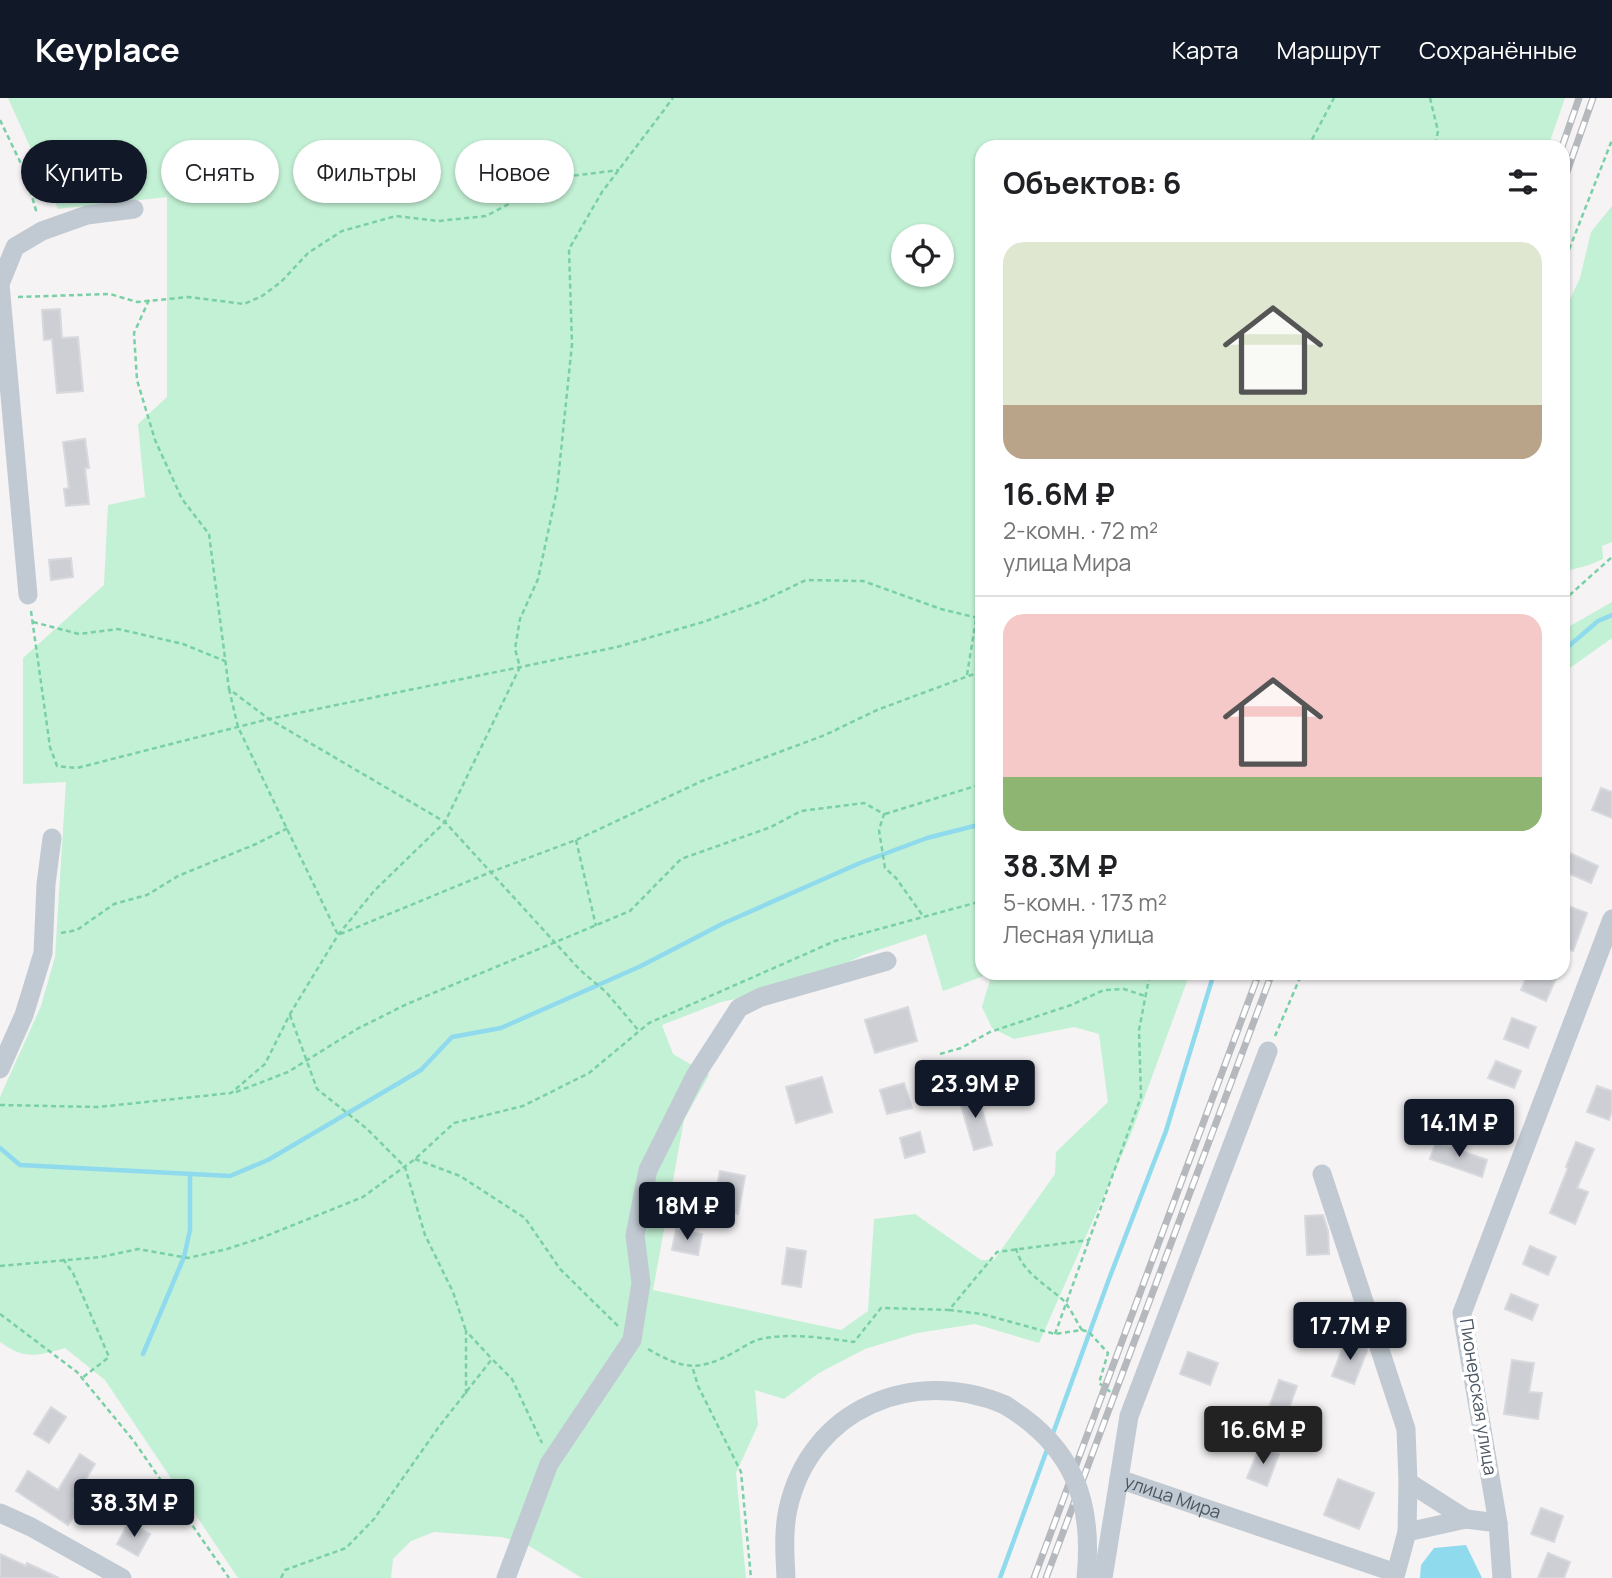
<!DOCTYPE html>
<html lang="ru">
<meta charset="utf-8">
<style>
body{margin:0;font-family:Manrope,sans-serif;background:#f2f2f2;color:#202124;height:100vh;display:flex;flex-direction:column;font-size:26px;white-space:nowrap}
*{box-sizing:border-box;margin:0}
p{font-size:23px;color:#757577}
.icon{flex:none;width:38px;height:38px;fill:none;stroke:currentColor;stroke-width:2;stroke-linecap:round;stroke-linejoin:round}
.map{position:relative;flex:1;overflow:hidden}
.sheet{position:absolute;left:975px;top:42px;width:595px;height:840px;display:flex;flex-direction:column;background:#fff;border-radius:21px;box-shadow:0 2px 5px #0004}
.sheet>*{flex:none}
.guide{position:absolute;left:21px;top:42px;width:665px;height:63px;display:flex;gap:14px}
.tools{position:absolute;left:891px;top:126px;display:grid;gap:14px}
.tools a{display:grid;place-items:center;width:63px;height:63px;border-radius:50%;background:#fff;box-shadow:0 2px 5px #0004;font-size:35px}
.price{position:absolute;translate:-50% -60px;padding:0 16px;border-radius:7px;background:#111827;color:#fff;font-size:23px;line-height:46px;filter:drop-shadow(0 2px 4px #0008)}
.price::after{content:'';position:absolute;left:50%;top:42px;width:21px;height:16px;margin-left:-10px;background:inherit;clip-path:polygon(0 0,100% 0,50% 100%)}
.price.on{background:#222;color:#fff}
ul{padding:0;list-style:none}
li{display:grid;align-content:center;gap:14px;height:371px;padding:0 28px}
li+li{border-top:2px solid #e0e0e0}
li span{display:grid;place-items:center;height:217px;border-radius:21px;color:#555}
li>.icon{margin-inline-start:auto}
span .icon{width:126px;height:126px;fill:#fffc;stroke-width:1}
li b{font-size:30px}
h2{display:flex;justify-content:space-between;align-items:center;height:84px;padding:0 28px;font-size:30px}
.pill{padding:0 24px;border-radius:32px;background:#fff;box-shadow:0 2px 5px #0004;font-size:24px;line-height:63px}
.pill.on{background:#111827;color:#fff}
header{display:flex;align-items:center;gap:42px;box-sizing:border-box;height:98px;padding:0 35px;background:#111827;color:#fff}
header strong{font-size:33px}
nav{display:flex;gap:38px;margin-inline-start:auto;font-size:24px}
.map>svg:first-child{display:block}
</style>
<header>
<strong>Keyplace</strong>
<nav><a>Карта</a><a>Маршрут</a><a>Сохранённые</a></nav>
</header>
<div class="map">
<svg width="1612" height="1480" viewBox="0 0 1612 1480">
<rect width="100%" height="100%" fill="#f5f3f3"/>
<!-- green -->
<g fill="#c3f1d5" fill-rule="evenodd">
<path d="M8,0H1565L1548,49H982V875H1190L1131,1036L1039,1245L975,1226L917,1235L865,1251L819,1275L784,1301L755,1292L758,1327L736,1375L746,1480H582L524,1445L501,1439L434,1434L411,1443L393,1461L391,1480H238L105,1282L65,1250C36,1258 25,1262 0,1244V999L41,908L55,859L66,684L23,686V560L104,487L108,407L145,399L138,326L167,299V99L58,111ZM903,138H942V177H903ZM926,836L943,893L992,875L982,909L992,930L1014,941L1074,929L1099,936L1108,1004L1056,1054L1055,1076L994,1162H981L915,1116L874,1121L868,1213L841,1232L653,1192L684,1022L709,977L673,956L662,927L721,904L763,895L825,876L863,857Z"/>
<path d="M1612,108V444L1602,448L1603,461L1589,467L1563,474V216L1580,180L1591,134Z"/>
<path d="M1612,504V540L1563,575V532Z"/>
</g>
<!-- water -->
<path fill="#90daee" d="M1466,1447L1482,1480H1420L1421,1467L1434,1450Z"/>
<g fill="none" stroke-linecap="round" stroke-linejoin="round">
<!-- stream -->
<g stroke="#90daee" stroke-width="4.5">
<path d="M1563,553L1598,523L1612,517"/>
<path d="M0,1050L20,1067L230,1078L268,1062L421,972L452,939L501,930L641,868L722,826L860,765L927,740L982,726"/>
<path d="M143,1256L184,1159L190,1132V1076"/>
<path d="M1052,1338L1109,1181L1166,1033L1214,875"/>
<path d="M1000,1480L1048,1349"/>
</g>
</g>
<!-- building -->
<g fill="#cdcfd5" stroke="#d7d9de" stroke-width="2">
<path d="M60,211L62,240L78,239L83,293L57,295L52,241L44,242L42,212Z"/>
<path d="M85,341L89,370H85L89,406L66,408L64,391L69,390L63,344Z"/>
<path d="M71,460L73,479L51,482L49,462Z"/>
<path d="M1601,690L1612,694V720L1592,712Z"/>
<path d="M1563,752L1598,768L1591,785L1563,773Z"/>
<path d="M1563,806L1587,815L1573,853L1563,849Z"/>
<path d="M1528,875H1549L1557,878L1546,903L1521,892Z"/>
<path d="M908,909L917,943L875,955L865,922Z"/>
<path d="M1512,920L1536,929L1528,950L1504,941Z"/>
<path d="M1496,963L1521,973L1514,990L1488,980Z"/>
<path d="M822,979L832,1014L796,1025L786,989Z"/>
<path d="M904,985L912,1010L887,1016L880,992Z"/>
<path d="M1597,988L1612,993V1012L1609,1022L1587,1014Z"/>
<path d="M976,991L992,1047L974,1052L958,997Z"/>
<path d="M1461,1004L1473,1007L1468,1025L1456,1022Z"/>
<path d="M1414,1011L1439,1020L1434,1035L1409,1025Z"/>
<path d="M920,1034L925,1054L905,1060L900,1040Z"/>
<path d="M1436,1044L1487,1062L1482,1079L1430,1061Z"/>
<path d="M1576,1044L1594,1051L1577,1090L1588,1094L1575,1126L1550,1115L1568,1070L1566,1069Z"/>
<path d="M720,1073L745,1078L738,1116L713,1111Z"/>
<path d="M1323,1117L1328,1133L1329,1156L1307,1157L1305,1118Z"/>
<path d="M676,1131L702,1136L698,1157L672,1152Z"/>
<path d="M1530,1148L1556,1159L1548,1177L1523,1166Z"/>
<path d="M787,1150L806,1153L801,1189L782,1186Z"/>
<path d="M1511,1196L1538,1207L1532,1222L1505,1211Z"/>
<path d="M1346,1241L1366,1249L1367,1253L1354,1286L1332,1278Z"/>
<path d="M1188,1254L1218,1265L1210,1287L1180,1276Z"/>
<path d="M1512,1262L1534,1265L1529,1294L1542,1295L1538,1321L1504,1316Z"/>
<path d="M1279,1282L1297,1288L1284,1325L1266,1318Z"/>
<path d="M51,1309L66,1319L49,1345L34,1336Z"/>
<path d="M1260,1348L1279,1356L1267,1388L1247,1380Z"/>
<path d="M80,1356L95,1366L73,1402L81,1407L68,1427L16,1393L28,1373L58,1392Z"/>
<path d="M1338,1381L1374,1395L1359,1431L1324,1417Z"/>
<path d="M1541,1410L1563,1418L1554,1444L1531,1436Z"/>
<path d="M129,1424L150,1436L138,1458L117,1446Z"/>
<path d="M1548,1455L1570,1464L1564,1480H1538Z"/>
<path d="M0,1456L26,1468L27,1465L59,1480H0Z"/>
</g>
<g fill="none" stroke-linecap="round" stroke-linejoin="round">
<!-- path -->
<g stroke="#7ad0a6" stroke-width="2.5" stroke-dasharray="5 3.5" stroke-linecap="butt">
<path d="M1430,0L1438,33L1435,49"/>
<path d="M0,22L25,74L37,116"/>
<path d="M1308,49L1334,0"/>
<path d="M1563,167L1612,42"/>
<path d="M18,199L110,196L137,204L189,199L244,206L262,198L281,184L308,155L342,133L396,118L438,123L486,118L526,97L571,78L619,72"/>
<path d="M149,202L134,235L137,282L155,342L182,401L209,436L229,591L269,621L445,724L580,872L606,894L639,933"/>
<path d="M1563,503L1612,459"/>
<path d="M31,513L50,649L57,668L77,670L269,621L617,549L703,524L760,504L806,482L863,483L941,511L982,521"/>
<path d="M33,524L79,536L118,531L183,546L225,563"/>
<path d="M967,577L976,521"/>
<path d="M229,591L238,629L338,837L491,774L576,742L702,683L825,637L877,612L982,573"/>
<path d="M885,716L982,686"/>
<path d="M576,742L596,828"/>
<path d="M61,835L77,832L114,806L147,797L178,778L256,746L288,730"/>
<path d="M290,917L317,991L366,1030L405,1069L425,1137L453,1194L466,1233"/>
<path d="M1275,938L1302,875"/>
<path d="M940,956L961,950L990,934L1071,907L1104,892L1124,891L1145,898"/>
<path d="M236,994L288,974L357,931L407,906L630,813L681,761L771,729L801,713L864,705L884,716L879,732L885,770L896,780L923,818"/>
<path d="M0,1007L98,1009L231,995L265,966L290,916L338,837L374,793L445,724L520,569L515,551L520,521L538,481L557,392L572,246L569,151L602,94L673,0"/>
<path d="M415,1061L460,1078L525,1120L560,1171L618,1228"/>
<path d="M1016,1150C1021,1174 1047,1187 1064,1203C1071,1211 1076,1223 1082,1232"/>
<path d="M63,1161L73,1175L109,1259L82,1280"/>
<path d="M0,1168L101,1159L138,1151L188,1160L227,1151L261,1140L363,1099L415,1061L454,1025L523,1008L589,975L649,925L835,843L982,803"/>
<path d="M949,1212L982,1216L1055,1236L1082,1232L1089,1234L1108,1255L1099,1285L1118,1300"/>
<path d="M0,1216L77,1274L133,1342L229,1480"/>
<path d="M1055,1236L1089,1142"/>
<path d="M648,1251C683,1271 696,1274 733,1255C740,1251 749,1245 757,1242C785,1234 825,1240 854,1244L881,1210L949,1212L997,1154L1089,1142L1141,999L1139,932L1150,875"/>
<path d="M693,1271L698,1288L741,1374L751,1480"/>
<path d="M466,1296V1233L492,1261"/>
<path d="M281,1480L285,1472L346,1450L374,1421L438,1330L492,1261L512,1281L542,1345"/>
</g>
<!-- minor -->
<g stroke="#c1cad2" stroke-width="19">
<path d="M28,497L0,186L15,149L42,133L87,117L134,111"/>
<path id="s1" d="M1268,953L1129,1318L1119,1381L1396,1475L1407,1434L1466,1421L1498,1425L1502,1480"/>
<path d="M0,971L24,917L43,855L46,786L52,740"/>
<path d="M1322,1076L1406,1331L1408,1384L1407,1434"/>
<path d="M1408,1384L1466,1421"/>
<path d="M0,1415L31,1429L122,1480"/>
<path d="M1498,1425L1462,1215L1612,821"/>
<path d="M506,1480L549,1366L632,1242L641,1185L635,1137L648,1072L695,978L739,910L761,899L887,863"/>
<path d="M786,1480C785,1457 783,1434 788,1411C810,1310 914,1268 1005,1307"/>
<path d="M1103,1480L1119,1381"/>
</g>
<defs>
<g id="rail">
<path d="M1562,49L1579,0"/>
<path d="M1563,85L1593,0"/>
<path d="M1034,1480L1259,875"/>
<path d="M1046,1480L1272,875"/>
</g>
</defs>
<!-- rail casing -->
<use href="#rail" stroke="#b5b8bd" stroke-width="7"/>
<!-- rail -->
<use href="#rail" stroke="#fff" stroke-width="4.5" stroke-dasharray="13" stroke-linecap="butt"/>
<!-- minor-bridge -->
<path stroke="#c1cad2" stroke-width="19" d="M1005,1307C1073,1348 1094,1403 1086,1480"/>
</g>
<g text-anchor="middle" stroke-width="7" stroke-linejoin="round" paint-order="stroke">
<!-- street labels -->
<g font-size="18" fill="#4a5661" stroke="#fff">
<text transform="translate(1478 1299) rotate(81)" y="6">Пионерская улица</text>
<text dy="6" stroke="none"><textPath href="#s1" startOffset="511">улица Мира</textPath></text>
</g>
</g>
</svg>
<div class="tools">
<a><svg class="icon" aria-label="locate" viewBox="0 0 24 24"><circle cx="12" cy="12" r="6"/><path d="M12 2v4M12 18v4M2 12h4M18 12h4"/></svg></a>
</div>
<b class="price" style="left:975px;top:1022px">23.9M ₽</b>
<b class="price" style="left:1459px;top:1061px">14.1M ₽</b>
<b class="price" style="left:687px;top:1144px">18M ₽</b>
<b class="price" style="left:1350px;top:1264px">17.7M ₽</b>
<b class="price on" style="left:1263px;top:1368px">16.6M ₽</b>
<b class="price" style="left:134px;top:1441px">38.3M ₽</b>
<div class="guide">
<a class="pill on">Купить</a>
<a class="pill">Снять</a>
<a class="pill">Фильтры</a>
<a class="pill">Новое</a>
</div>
<section class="sheet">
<h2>Объектов: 6<svg class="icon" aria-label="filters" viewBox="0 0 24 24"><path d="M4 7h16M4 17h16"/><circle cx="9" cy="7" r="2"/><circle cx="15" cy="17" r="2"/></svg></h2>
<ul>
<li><span style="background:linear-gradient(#dfe7d0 75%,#b9a48a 0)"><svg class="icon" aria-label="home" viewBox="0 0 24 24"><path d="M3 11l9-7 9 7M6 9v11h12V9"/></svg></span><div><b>16.6M ₽</b><p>2-комн. · 72 m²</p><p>улица Мира</p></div></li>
<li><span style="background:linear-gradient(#f6c9c9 75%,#8fb573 0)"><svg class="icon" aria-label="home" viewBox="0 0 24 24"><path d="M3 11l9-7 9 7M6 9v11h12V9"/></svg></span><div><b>38.3M ₽</b><p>5-комн. · 173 m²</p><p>Лесная улица</p></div></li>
</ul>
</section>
</div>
